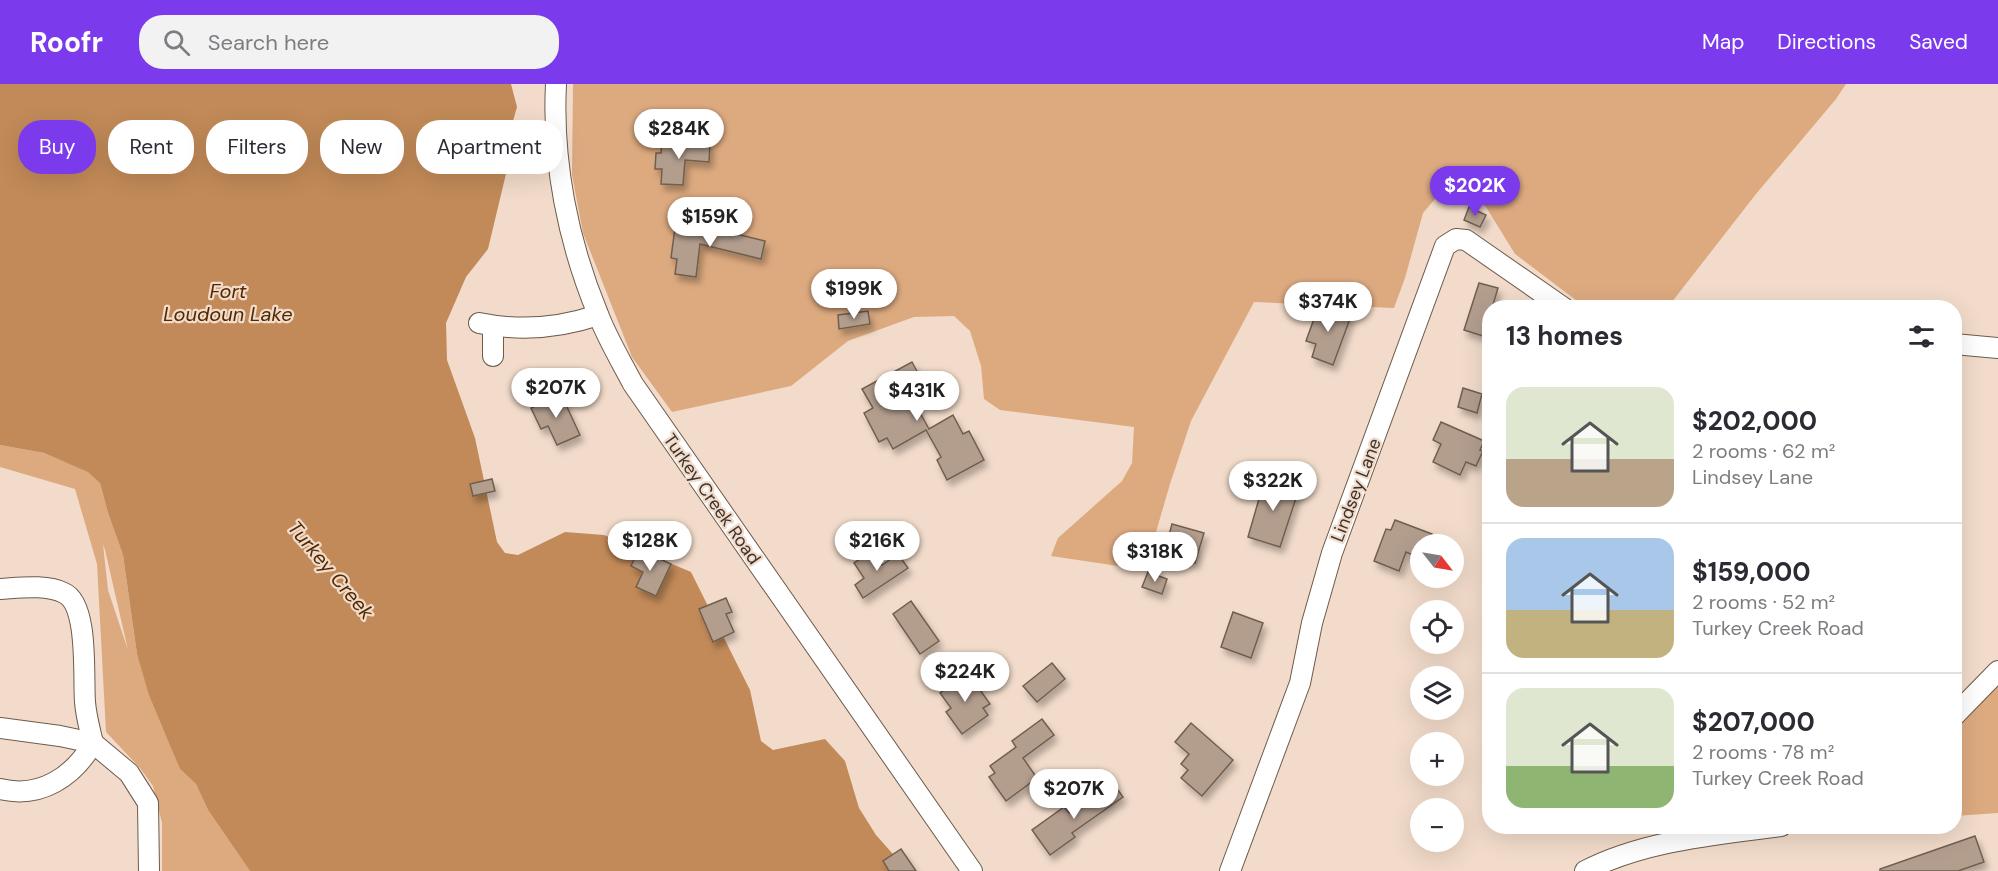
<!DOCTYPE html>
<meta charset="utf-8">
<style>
body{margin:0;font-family:"DM Sans",sans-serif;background:#f2f2f3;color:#2b2b33;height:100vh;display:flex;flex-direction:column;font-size:22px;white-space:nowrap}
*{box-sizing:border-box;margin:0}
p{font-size:20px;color:#7c7c81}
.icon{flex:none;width:33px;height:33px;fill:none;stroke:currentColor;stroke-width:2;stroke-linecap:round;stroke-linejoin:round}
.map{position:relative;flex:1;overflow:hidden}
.panel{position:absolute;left:1482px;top:216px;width:480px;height:534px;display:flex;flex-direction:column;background:#fff;border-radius:24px;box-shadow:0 6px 24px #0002}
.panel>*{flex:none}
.hud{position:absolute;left:18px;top:36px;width:570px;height:54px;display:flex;gap:12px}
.needle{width:39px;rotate:121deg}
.tools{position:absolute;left:1410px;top:450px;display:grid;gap:12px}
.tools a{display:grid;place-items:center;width:54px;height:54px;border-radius:50%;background:#fff;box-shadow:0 6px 24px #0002;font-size:30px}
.price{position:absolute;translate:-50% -51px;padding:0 14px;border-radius:21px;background:#fff;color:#222;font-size:20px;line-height:39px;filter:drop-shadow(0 2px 3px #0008)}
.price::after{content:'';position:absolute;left:50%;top:36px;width:18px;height:14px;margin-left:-9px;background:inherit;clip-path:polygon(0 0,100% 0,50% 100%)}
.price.active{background:#7c3aed;color:#fff}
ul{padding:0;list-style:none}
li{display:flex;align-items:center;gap:18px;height:150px;padding:0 24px}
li+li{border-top:2px solid #e1e1e2}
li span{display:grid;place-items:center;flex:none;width:168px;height:120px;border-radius:18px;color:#555}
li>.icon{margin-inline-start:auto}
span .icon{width:72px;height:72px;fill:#fffc;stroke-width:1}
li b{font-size:26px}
h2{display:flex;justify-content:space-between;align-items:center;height:72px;padding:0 24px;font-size:26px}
.tag{padding:0 21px;border-radius:24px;background:#fff;box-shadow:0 6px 24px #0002;font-size:21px;line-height:54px}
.tag.active{background:#7c3aed;color:#fff}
header{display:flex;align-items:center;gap:36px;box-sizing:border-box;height:84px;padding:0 30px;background:#7c3aed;color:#fff}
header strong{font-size:28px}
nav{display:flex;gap:33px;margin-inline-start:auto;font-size:21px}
.search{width:420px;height:54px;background:#f2f2f3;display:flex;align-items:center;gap:15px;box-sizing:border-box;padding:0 21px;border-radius:24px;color:#7c7c81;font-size:22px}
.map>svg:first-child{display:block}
</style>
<header>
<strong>Roofr</strong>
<div class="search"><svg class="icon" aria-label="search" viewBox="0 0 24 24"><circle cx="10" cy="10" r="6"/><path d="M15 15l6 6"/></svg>Search here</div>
<nav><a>Map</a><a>Directions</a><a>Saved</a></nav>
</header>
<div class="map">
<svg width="1998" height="787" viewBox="0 0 1998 787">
<defs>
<filter id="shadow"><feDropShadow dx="3.5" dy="6" stdDeviation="3" flood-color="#0004"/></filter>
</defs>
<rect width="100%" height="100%" fill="#f2dbca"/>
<!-- green -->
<g fill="#ddaa80" fill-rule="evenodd">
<path d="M573,0H1846L1836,15L1756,110L1668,223H1585L1515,170L1486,123L1451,96L1423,129L1405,194L1394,224L1254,218L1191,337L1170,400L1145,486L1051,472L1058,454L1122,397L1132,379L1134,343L1000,326L984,315L981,282L970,247L954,232L914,233L848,257L791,302L672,328L632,273L583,149L572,91Z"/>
<path d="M0,361L44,369L65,378L94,385L100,399L108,429L123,471L137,570L180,685L196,700L208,726L250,787H162V739L153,702L140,684L106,648L97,480L75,405L0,383ZM103,460L105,466L128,566L108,506Z"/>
<path d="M1998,602V729L1955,732V646Z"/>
</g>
<!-- water -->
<path fill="#c28a58" d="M0,0H511L517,23L509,51L510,73L488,165L466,193L446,239L447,276L475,354L497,458L505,469L518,471L565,448L604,451L691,488L750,606L761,657L773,666L825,655L845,677L859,724L876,751L908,787H250L208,726L196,700L180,685L149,611L137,570L123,471L108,429L100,399L88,388L44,369L0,361Z"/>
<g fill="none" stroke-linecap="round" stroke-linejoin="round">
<!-- stream -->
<path stroke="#c28a58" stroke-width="4.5" d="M1954,494L1958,490"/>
</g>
<!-- building -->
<g fill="#b39e8e" stroke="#715e4e" stroke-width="1.5" filter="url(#shadow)">
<path d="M662,57L710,60L709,78L685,76L683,101L661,100L662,85H655L656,69H661Z"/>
<path d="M1469,123L1486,131L1480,143L1464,136Z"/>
<path d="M675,144L720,150V146L765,157L761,175L700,160L696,193L675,190L677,175L671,174Z"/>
<path d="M1479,199L1498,204L1492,224H1490V243L1486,242L1483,252L1464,246Z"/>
<path d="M1319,221L1351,232L1333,281L1312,273L1316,260L1306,257Z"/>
<path d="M868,227L870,240L839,245L838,231Z"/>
<path d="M912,278L921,295L906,303L929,345L953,331L963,350L969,347L984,376L947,396L937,376L941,373L926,346L893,365L887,354L879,358L864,329L873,324L862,305Z"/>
<path d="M1463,304L1482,310L1477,329L1458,323Z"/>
<path d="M561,310L580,351L557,361L548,342L541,345L531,324Z"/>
<path d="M1441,338L1484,357L1480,366L1483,367L1476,382L1466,378L1460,391L1433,378L1441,360L1433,356Z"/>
<path d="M1265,394L1299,405L1280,463L1248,453Z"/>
<path d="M492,395L495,407L473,412L470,400Z"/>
<path d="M1395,436L1432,450L1428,460H1420V474L1406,468L1399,487L1374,477L1386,445L1391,446Z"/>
<path d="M1172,440L1204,449L1195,479L1164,470Z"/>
<path d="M639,465L671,480L656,512L636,503L643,488L631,482Z"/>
<path d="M872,467L882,481L898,470L908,484L863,514L855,501L864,494L854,479Z"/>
<path d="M1148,488L1167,495L1162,510L1142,503Z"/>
<path d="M726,514L732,528L726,530L734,548L713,558L699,525Z"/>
<path d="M911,517L939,557L920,570L893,530Z"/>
<path d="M1233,528L1263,539L1251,574L1221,563Z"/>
<path d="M1052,579L1065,595L1037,618L1023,602Z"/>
<path d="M968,589L990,620L983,624L988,631L962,650L946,628L951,624L940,609Z"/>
<path d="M1042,635L1054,651L1023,674L1037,694L1006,717L989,693L995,689L990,682L1016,663L1012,657Z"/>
<path d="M1191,639L1233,676L1202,712L1181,694L1188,686L1181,680L1189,670L1175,658Z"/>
<path d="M1113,699L1123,713L1072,749L1075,753L1050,771L1032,746L1064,723L1069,729L1085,717L1086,719Z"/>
<path d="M1975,752L1984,778L1958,787H1880V785Z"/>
<path d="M901,765L916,787H889L883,777Z"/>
</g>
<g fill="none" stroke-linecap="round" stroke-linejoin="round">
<defs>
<g id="minor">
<path d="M556,0C552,78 568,158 598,230C607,254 621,277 633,300L972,787"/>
<path d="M479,239C518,247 560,244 598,231"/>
<path d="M1954,260L1998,264"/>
<path d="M493,272V242"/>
<path d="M0,505C19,504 46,500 64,509C89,520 83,593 85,618C86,632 90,646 93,659C74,692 41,715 0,705"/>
<path d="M1954,632L1998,587"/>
<path d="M0,644L60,652L93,659L129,689L148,719L149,787"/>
<path d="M1230,787L1300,599L1312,539L1332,469L1445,162L1456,155L1466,156L1564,224"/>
<path d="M1585,787C1645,756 1716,751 1781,742"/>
</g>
</defs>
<!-- minor casing -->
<use href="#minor" stroke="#6e5b4b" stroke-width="22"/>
<!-- minor -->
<use href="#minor" stroke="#fff" stroke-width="20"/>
</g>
<g text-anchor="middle" stroke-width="4.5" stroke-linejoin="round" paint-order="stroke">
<!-- street labels -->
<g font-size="18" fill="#3b332c" stroke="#f2dbca">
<text transform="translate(1356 406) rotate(-69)" y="6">Lindsey Lane</text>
<text transform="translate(712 415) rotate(55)" y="6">Turkey Creek Road</text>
</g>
<!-- water labels -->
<g font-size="20" font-style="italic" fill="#4f2a01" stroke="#f2dbca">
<text x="228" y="214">Fort<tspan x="228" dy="23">Loudoun Lake</tspan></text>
<text transform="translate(331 486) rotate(50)" y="7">Turkey Creek</text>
</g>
</g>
</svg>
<div class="tools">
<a><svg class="needle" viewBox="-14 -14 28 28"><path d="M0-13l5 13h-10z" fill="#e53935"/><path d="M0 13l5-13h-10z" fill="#7c7c81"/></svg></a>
<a><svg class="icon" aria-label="locate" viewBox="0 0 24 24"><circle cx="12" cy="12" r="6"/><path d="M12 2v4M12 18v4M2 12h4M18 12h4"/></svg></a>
<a><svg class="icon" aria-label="layers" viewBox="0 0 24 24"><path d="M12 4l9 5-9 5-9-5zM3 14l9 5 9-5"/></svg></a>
<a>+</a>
<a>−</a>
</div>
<b class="price" style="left:679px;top:76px">$284K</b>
<b class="price active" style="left:1475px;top:133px">$202K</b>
<b class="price" style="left:710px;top:164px">$159K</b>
<b class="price" style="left:854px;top:236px">$199K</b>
<b class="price" style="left:1328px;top:249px">$374K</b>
<b class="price" style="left:556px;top:335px">$207K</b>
<b class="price" style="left:917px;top:338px">$431K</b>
<b class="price" style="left:1273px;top:428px">$322K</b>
<b class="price" style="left:650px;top:488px">$128K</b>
<b class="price" style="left:877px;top:488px">$216K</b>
<b class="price" style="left:1155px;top:499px">$318K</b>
<b class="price" style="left:965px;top:619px">$224K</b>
<b class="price" style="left:1074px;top:736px">$207K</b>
<div class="hud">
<a class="tag active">Buy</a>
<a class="tag">Rent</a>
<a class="tag">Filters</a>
<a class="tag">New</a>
<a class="tag">Apartment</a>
</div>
<section class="panel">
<h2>13 homes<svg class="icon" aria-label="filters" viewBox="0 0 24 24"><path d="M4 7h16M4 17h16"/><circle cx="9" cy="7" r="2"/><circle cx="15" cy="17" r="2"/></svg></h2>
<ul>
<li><span style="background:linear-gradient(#dfe7d0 60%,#b9a48a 0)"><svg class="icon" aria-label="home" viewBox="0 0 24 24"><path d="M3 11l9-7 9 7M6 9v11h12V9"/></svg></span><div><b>$202,000</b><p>2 rooms · 62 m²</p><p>Lindsey Lane</p></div></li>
<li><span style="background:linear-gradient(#a9c7e8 60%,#c2b280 0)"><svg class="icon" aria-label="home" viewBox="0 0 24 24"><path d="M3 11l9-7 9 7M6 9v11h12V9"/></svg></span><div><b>$159,000</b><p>2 rooms · 52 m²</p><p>Turkey Creek Road</p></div></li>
<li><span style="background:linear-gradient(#dfe7d0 65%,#8fb573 0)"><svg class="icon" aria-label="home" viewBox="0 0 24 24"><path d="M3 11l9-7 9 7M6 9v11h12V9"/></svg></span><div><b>$207,000</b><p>2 rooms · 78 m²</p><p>Turkey Creek Road</p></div></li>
</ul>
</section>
</div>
